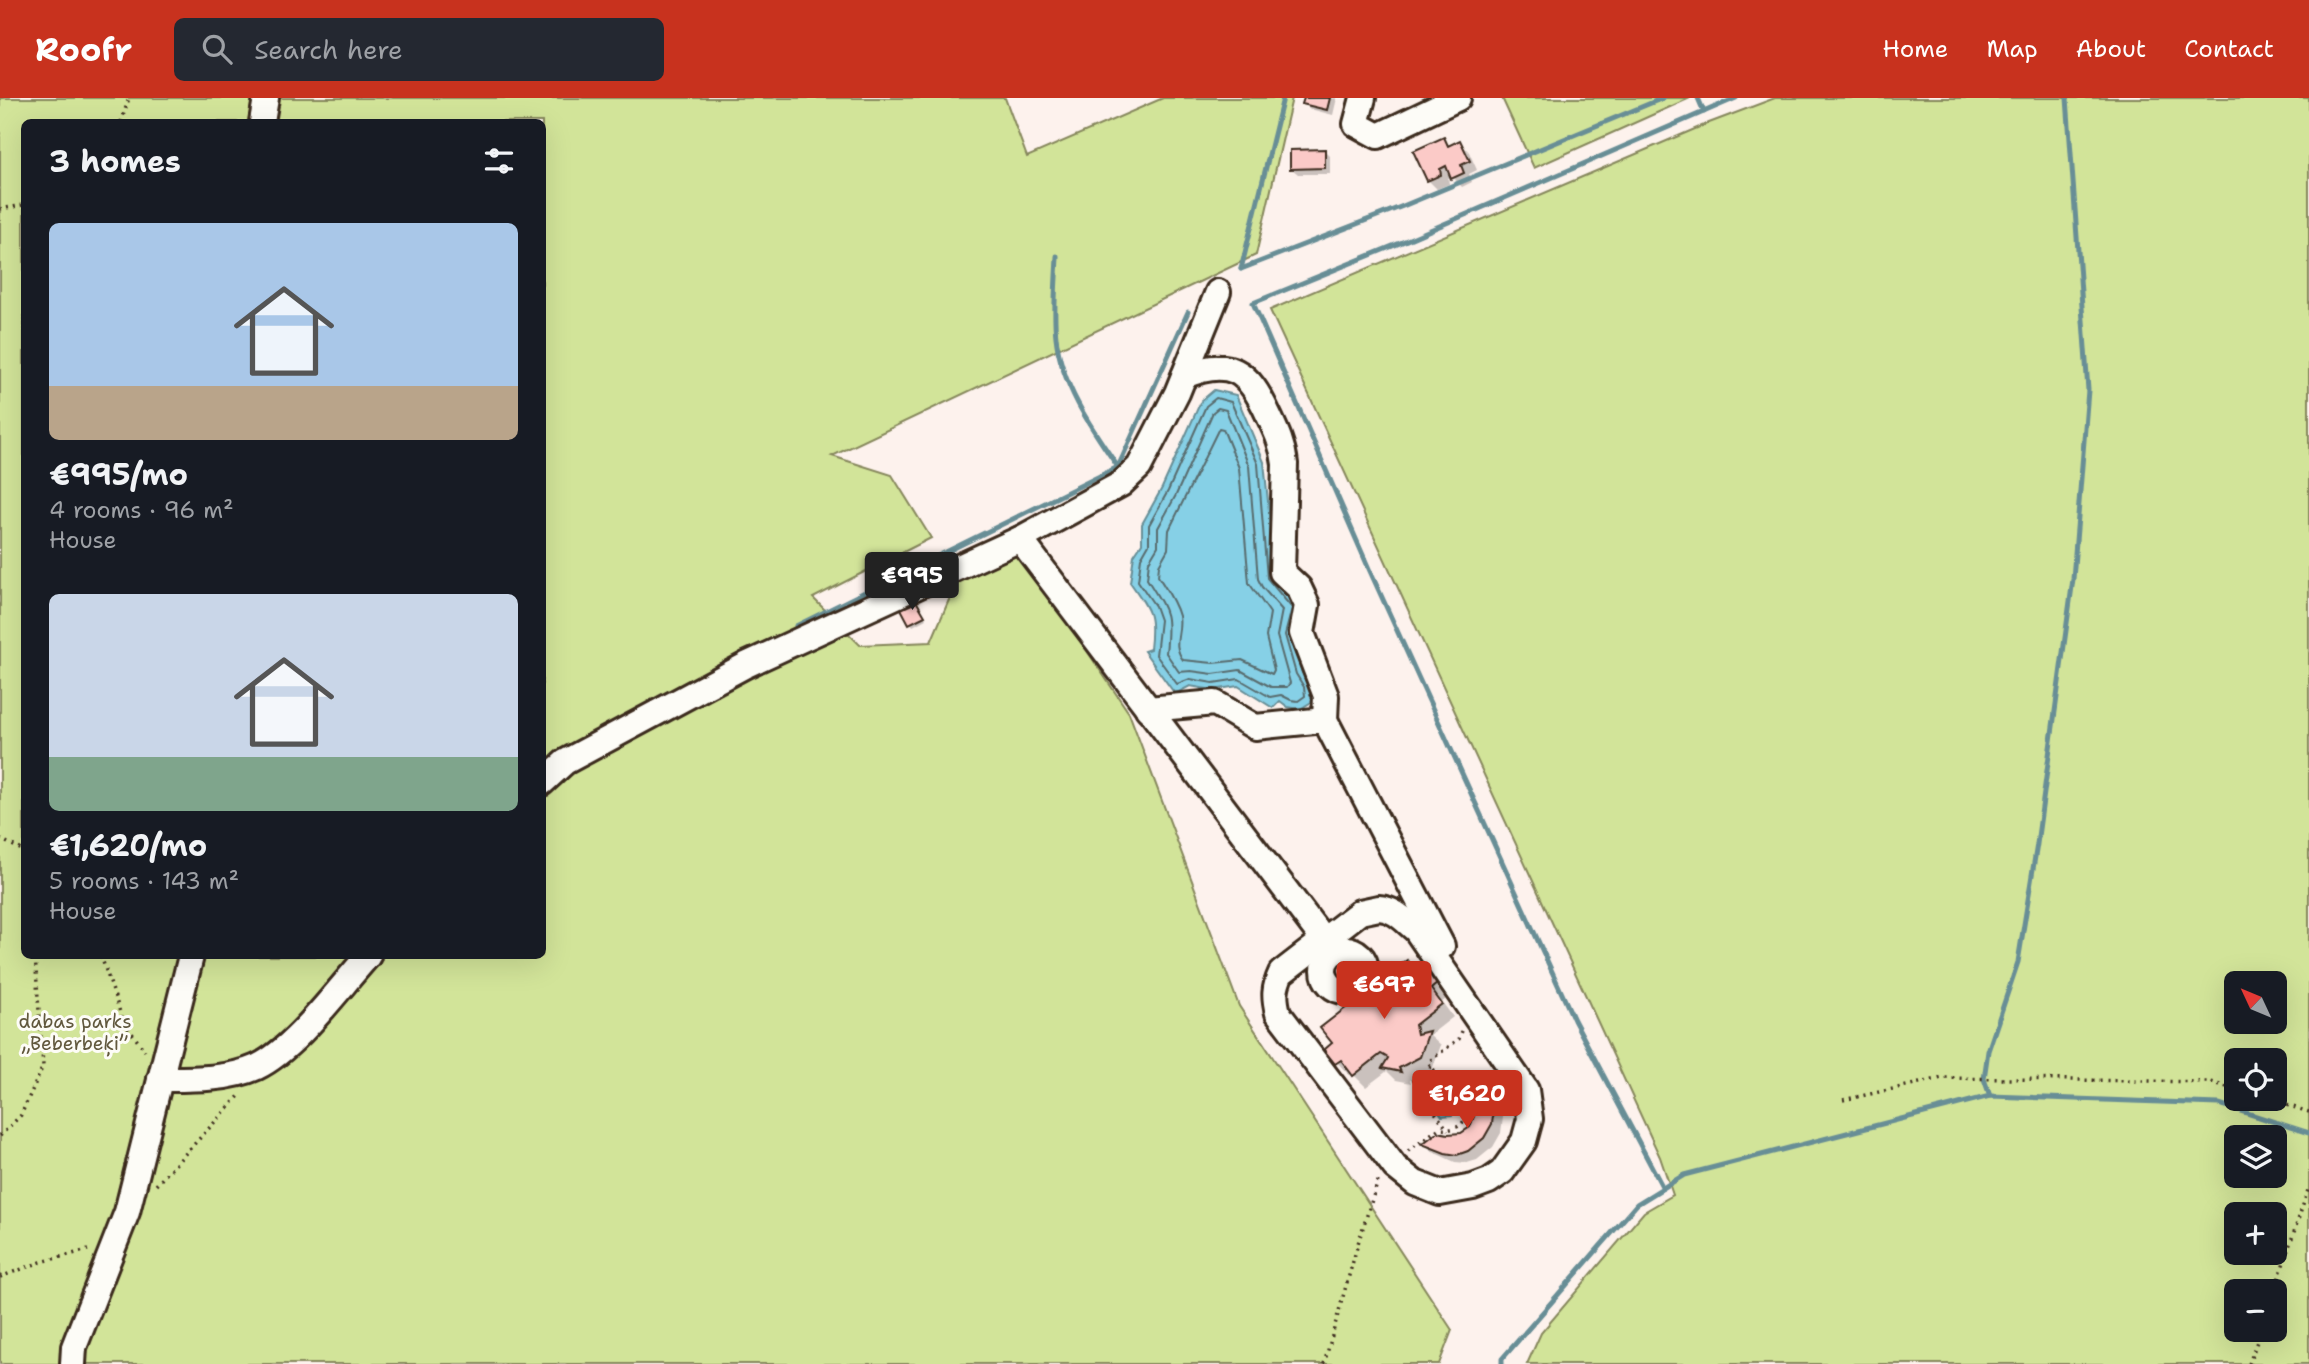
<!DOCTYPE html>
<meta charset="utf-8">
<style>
body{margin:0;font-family:"Shantell Sans",sans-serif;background:#242831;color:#f1f3f6;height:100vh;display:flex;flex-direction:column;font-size:26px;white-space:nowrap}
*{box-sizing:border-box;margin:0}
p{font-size:23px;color:#9ea1a6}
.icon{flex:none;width:38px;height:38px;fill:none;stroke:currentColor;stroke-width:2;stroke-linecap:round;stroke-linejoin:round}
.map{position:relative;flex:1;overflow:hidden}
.side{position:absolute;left:21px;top:21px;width:525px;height:840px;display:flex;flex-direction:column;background:#171b24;border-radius:10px;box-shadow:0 7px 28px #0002}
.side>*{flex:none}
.needle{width:46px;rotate:314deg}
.tools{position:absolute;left:2224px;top:873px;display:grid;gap:14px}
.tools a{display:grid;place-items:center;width:63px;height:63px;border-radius:10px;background:#171b24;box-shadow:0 7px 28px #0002;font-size:35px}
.price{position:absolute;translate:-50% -60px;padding:0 16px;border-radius:7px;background:#c8321e;color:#fff;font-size:23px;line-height:46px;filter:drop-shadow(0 2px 4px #0008)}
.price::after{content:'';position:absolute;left:50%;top:42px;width:21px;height:16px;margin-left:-10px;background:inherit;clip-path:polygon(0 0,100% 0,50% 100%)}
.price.active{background:#222;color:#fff}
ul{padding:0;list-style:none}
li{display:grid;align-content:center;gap:14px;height:371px;padding:0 28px}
li span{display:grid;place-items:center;height:217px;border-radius:10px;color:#555}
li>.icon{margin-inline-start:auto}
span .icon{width:126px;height:126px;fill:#fffc;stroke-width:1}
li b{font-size:30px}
h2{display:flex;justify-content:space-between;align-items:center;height:84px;padding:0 28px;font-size:30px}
header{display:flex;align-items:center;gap:42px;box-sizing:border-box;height:98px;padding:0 35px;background:#c8321e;color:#fff}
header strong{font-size:33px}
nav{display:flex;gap:38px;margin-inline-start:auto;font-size:24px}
.search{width:490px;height:63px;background:#242831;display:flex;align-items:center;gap:18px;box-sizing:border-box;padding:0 24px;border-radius:10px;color:#9ea1a6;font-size:26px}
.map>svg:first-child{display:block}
</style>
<header>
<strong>Roofr</strong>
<div class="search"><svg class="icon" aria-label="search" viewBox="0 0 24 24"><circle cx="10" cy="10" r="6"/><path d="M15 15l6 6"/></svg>Search here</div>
<nav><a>Home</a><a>Map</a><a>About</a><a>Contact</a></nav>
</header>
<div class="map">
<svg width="2309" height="1266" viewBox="0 0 2309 1266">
<rect width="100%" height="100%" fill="#fdf2ed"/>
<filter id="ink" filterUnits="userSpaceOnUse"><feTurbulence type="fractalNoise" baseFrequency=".0143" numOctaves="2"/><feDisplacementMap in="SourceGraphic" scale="14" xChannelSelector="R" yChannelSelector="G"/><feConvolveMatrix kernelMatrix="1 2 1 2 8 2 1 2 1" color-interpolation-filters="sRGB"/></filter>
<g filter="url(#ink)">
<!-- green -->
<g fill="#d2e499" stroke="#86875c" stroke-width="2" fill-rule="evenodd">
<path d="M0,0H1005L1027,59L1163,0H1292L1256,157L832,358L892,377L931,440L813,500L860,547L931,544L957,483L1018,451L1129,615L1239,908L1452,1232L1439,1266H0ZM24,24H542V858H24Z"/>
<path d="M1502,0H1690L1534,70Z"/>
<path d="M1775,0H2309V1266H1527L1541,1235L1644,1114L1673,1097L1660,1059L1270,212L1709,25ZM2236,886H2275V924H2236ZM2275,962V1001H2236V962ZM2236,1040H2275V1078H2236ZM2275,1116V1155H2236V1116ZM2236,1194H2275V1232H2236Z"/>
</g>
<!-- water -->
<g fill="#86d0e6" stroke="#688e96" stroke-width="2">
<path d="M1214,292L1236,297L1264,364L1272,443L1300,508L1292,536L1302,575L1311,586L1313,603L1300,611L1288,609L1280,603L1273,610L1238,588L1213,592L1190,588L1175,596L1144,553L1150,551C1154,516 1150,513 1130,484L1134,457L1142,445V426L1162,390L1201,303Z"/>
<path d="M1433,979L1455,1009L1452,1017L1442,1018L1421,989Z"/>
</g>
<!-- shadow -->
<g fill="#0003">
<path d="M1306,0H1337L1333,17L1310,11L1304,5Z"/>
<path d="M1444,41L1451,49L1460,44L1469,54L1477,72L1469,76L1472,84L1462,89L1452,78L1448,80L1449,86L1437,91L1428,82Z"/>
<path d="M1324,52L1330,58V76H1298L1292,71Z"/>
<path d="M917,505L926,521L913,528L902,510Z"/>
<path d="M1406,864L1418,876L1426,869L1450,898L1442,904L1453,919L1430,937L1441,947L1432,972L1410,982L1411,985L1396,982L1387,973L1366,989L1352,975L1349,977L1326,952Z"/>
<path d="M1491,993L1500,1002L1503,1019L1501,1035L1493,1049L1477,1062L1467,1065L1455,1064L1433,1054L1424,1046L1462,1036L1471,1030Z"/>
</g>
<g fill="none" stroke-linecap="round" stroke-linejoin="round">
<!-- shore -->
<g stroke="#596c6e" stroke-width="2">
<path d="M1216,300L1231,304L1258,366L1267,480L1292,510L1285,537L1296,576L1304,589L1305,598L1298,603L1291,602L1281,597L1270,599L1239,581L1213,585L1190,581L1177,586L1156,557L1160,522L1155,508L1138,483L1141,460L1149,446V427L1168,393L1206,308Z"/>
<path d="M1218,310L1226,312L1249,368L1258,481L1262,489L1282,512L1277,538L1290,585L1287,589H1271L1240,572L1213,576L1191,573L1179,574L1166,555C1170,515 1168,515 1147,481L1149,463L1158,448V430L1176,397L1213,314Z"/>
<path d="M1219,330L1223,331L1239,370L1249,485L1270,515L1266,539L1274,572L1272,576L1242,562L1213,565L1183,562C1171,545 1182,536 1179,518C1175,503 1166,491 1158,478L1159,467L1168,451L1169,432Z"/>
</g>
<!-- stream -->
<g stroke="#688e96" stroke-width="5">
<path d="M1698,0L1704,14"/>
<path d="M1057,158C1056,185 1053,213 1056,239C1061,287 1092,331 1118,369"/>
<path d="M1241,171L1403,108L1663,0"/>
<path d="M1241,171L1283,0"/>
<path d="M796,528L1118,369L1188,214"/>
<path d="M1990,998L1984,981L1988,953L2018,864L2037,746L2073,481L2088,292L2067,0"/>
<path d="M1663,1090L1574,922L1370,473L1253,205L1400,145L1736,0"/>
<path d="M1502,1266V1261L1637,1106L1684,1077L1990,998L2219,1006L2309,1035"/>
</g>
</g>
<!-- building -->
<g fill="#fbcac7" stroke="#3b2a1e" stroke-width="2">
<path d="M1304,0H1330L1327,12L1302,6Z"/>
<path d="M1444,39L1448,48L1460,42L1470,63L1461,67L1464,75L1451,81L1446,68L1440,71L1441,77L1427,83L1413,53Z"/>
<path d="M1325,51V70L1290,71V52Z"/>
<path d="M915,501L925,518L909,526L900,509Z"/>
<path d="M1407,862L1416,874L1426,867L1439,884L1431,891L1442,906L1415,927L1417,936L1429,933L1420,959L1399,970L1401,974L1382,970L1388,960L1381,956L1353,978L1341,962L1335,966L1324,952L1332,945L1320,930Z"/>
<path d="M1491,991L1494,1009L1492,1026L1484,1040L1468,1053L1457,1057L1445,1055L1422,1046L1438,1034L1448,1036L1461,1035L1470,1029L1474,1018L1473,1005Z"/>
</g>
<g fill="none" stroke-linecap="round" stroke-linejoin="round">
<defs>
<g id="minor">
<path d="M1363,0L1356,26L1378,38L1458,0"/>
<path d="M262,24L266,0"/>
<path d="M1184,278C1230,259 1248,272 1268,316C1276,333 1283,347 1285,366L1282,474L1299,490L1307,507L1302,535L1326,598L1325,622"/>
<path d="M1020,441L1332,853"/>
<path d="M1148,611L1215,605L1255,629L1325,622L1442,848"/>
<path d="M542,685L565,664L746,567L1020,441L1121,386L1139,369L1177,295L1218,194"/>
<path d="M1379,810C1395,811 1404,822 1416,832L1526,992L1530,1021L1524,1043L1502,1074L1489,1083L1473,1089L1440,1095L1415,1085L1395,1069L1278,915C1274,899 1274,890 1281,875L1360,814Z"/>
<circle cx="1345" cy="872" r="21"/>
<path d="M160,981C190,981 228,982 257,969C296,950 338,891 368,858"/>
<path d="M73,1266L74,1249L127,1114L191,858"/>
</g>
</defs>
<!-- minor casing -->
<use href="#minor" stroke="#3b2a1e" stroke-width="30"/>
<!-- path -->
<g stroke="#3b2a1e" stroke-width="3.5" stroke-dasharray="2 5" stroke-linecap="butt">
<path d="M121,24L129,0"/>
<path d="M0,111L24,107"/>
<path d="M0,741L24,753"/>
<path d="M101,858L123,923L145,953"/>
<path d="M1462,933L1459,941L1428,964L1466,1015"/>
<path d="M1431,969L1412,983L1448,1032"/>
<path d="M2267,1001L2309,1014"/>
<path d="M1843,1002L1942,980L2211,984L2236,992"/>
<path d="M0,1038L21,1017L43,968L35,858"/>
<path d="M1408,1053L1438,1031C1457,1033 1467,1027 1468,1007L1498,985"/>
<path d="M156,1087L241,996"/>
<path d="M0,1179L41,1164L88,1152"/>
<path d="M2274,1194L2309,1089"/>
<path d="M1324,1266L1359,1142L1379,1080"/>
<path d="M2249,1266L2261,1232"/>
</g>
<!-- minor -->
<use href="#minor" stroke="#fdfcf7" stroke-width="24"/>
</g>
</g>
<g text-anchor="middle" stroke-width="6" stroke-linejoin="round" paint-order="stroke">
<!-- park labels -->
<g font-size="19" fill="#61583d" stroke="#fdfcf7">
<text x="75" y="930">dabas parks<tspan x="75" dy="22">„Beberbeķi”</tspan></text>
</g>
</g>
</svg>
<div class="tools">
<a><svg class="needle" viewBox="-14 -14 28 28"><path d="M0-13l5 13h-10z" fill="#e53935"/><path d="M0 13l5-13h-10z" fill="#9ea1a6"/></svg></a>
<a><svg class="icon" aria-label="locate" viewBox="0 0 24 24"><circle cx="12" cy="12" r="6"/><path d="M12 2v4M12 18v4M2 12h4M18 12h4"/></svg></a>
<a><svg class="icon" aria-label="layers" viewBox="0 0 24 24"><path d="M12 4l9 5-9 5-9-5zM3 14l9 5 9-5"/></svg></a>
<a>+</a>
<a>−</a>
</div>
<b class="price active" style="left:912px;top:514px">€995</b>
<b class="price" style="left:1384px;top:923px">€697</b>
<b class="price" style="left:1467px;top:1032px">€1,620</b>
<section class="side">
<h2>3 homes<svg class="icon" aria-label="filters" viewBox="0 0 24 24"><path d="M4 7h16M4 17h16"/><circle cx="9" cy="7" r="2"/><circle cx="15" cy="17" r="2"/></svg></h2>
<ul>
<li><span style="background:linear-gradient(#a9c7e8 75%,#b9a48a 0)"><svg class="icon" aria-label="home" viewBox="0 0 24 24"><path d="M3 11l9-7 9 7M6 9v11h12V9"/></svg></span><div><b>€995/mo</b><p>4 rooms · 96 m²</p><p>House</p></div></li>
<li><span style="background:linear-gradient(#c9d6e8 75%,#7fa58c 0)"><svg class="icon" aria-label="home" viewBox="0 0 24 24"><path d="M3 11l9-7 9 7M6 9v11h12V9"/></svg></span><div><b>€1,620/mo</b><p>5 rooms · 143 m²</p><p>House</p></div></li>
</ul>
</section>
</div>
